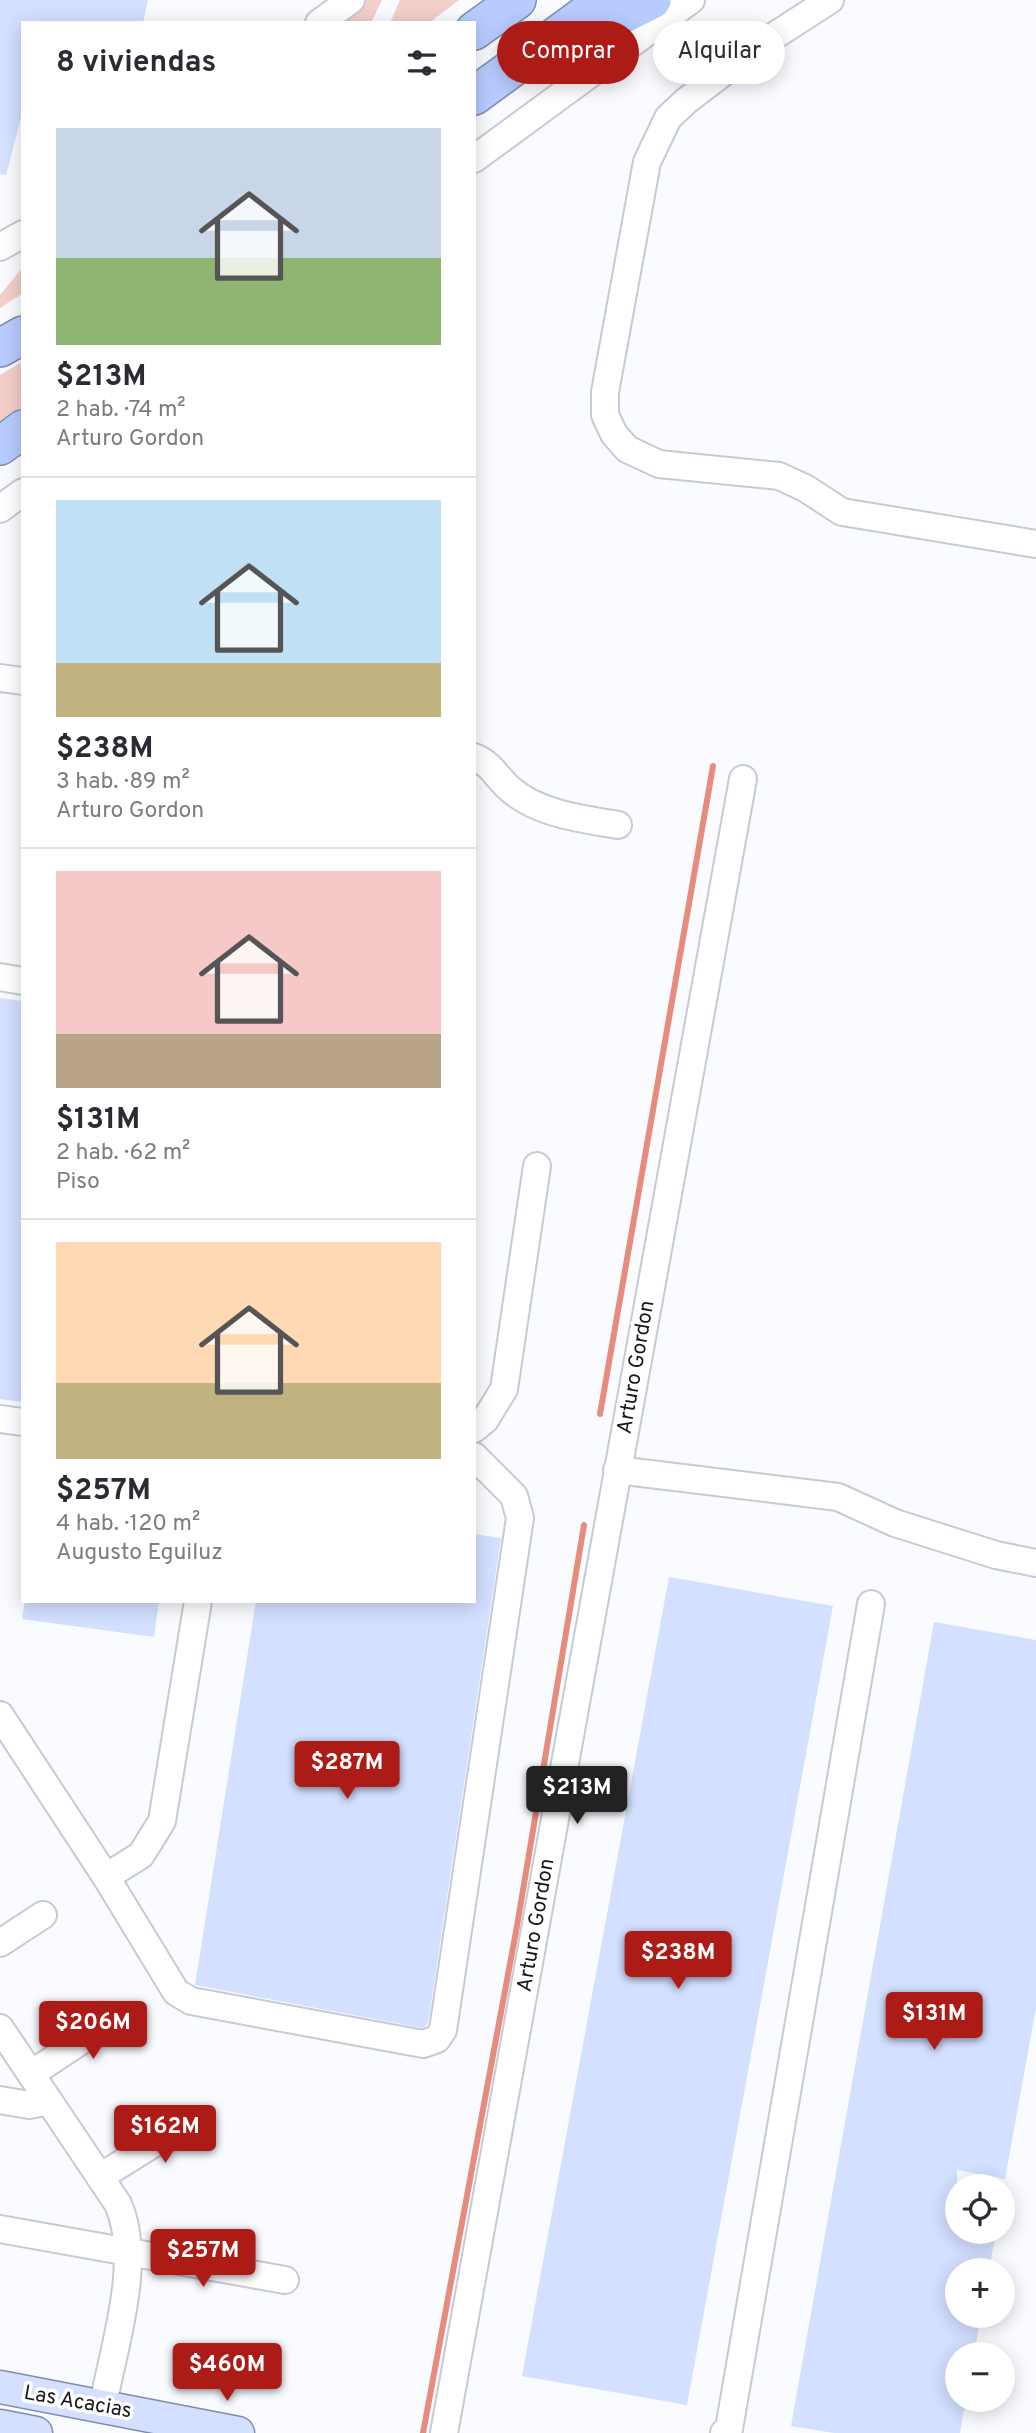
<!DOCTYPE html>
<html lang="es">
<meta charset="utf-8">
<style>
body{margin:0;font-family:Overpass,sans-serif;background:#f7f7f7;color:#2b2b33;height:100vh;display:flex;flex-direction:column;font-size:26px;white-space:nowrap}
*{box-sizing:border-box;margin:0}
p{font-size:23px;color:#7c7c81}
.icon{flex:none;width:38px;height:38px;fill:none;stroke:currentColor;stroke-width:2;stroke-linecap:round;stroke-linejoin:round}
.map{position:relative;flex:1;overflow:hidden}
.sheet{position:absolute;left:21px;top:21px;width:455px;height:1582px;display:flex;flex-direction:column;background:#fff;border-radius:0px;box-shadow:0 4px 18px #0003}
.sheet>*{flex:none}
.top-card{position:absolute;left:497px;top:21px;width:434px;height:63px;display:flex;gap:14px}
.controls{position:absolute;left:945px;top:2174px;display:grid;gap:14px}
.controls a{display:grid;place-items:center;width:70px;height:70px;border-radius:50%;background:#fff;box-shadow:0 4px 18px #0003;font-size:35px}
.price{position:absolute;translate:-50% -60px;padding:0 16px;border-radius:7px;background:#ac1b15;color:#fff;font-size:23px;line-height:46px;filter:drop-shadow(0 2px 4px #0008)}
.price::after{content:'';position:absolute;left:50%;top:42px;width:21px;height:16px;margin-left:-10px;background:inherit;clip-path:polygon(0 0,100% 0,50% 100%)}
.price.on{background:#222;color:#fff}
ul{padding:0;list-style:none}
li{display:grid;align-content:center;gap:14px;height:371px;padding:0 35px}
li+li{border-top:2px solid #e1e1e2}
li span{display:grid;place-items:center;height:217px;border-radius:0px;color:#555}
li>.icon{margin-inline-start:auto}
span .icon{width:126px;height:126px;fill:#fffc;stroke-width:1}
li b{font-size:30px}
h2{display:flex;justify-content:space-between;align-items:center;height:84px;padding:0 35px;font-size:30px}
.chip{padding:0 24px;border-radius:32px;background:#fff;box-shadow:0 4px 18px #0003;font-size:24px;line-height:63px}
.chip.on{background:#ac1b15;color:#fff}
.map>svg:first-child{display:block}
</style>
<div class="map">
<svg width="1036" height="2433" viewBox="0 0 1036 2433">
<rect width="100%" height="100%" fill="#f9fbfe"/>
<!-- green -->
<g fill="#f3cfc9">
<path d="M362,0H382L371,23H331Z"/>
<path d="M400,0H459L429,23H390Z"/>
<path d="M23,267V293L0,308V295Z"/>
<path d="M23,361V409L0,425V375Z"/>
</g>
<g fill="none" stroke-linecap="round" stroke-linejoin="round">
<!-- stream -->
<g stroke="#e68c7f" stroke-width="6">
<path d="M600,1414L713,766"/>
<path d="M423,2433L517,1926L584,1525"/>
</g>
</g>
<!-- building -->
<g fill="#d3e0ff">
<path d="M0,0H148L143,23H23V110L6,175L0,174Z"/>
<path d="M0,998L23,1001V1402L0,1399Z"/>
<path d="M474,1534L501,1538L428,2024L422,2028L195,1985L256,1601H474Z"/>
<path d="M669,1577L833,1606L687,2405L522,2376Z"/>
<path d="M25,1601H159L154,1637L22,1619Z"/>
<path d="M934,1622L1036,1640V2008L1005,2179L957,2170V2231H996L989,2270H957V2315H981L974,2354H957V2399H966L960,2433H834L791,2426Z"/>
</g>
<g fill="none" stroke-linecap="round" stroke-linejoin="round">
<defs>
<g id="minor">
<path d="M830,0L757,47L686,101L668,118L647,162L605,392V415L614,434L627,449L659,464L779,476L805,488L842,512L1036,544"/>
<path d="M319,23L351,0"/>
<path d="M474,159L691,0"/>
<path d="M0,247L23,234"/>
<path d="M0,509L23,492"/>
<path d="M0,678L23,681"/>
<path d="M474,757C492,764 496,777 510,789C538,814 583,819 618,825"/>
<path d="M0,977L23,981"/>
<path d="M0,1419L23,1422"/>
<path d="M474,1429L485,1420L504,1389L537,1166"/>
<path d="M617,1470L838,1497L895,1523L996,1555L1036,1563"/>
<path d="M0,1715L106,1877L176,1992L191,2001L423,2044L437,2039L443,2030L520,1518L514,1496L474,1456"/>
<path d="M106,1877L141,1855L162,1821L198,1601"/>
<path d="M0,1943L43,1915"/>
<path d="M0,2028L118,2204C143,2261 114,2345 103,2405"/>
<path d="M31,2074L111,2021"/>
<path d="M0,2100L29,2105L49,2101"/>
<path d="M100,2177L185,2124"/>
<path d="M0,2229L285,2280"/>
<path d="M444,2433L743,779"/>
<path d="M724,2433L729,2429L871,1604"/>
</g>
<g id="major">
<path d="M0,2387L238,2433"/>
<path d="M0,2426L36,2433"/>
</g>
<g id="highway">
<path d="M474,31L517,0"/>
<path d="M583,35L652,0"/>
<path d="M474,96L605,0"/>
<path d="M0,348L23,335"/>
<path d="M0,446L23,429"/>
</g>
</defs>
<!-- minor casing -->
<use href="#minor" stroke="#c6cad3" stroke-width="30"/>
<!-- major casing -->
<use href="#major" stroke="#7f8caf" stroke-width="35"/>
<!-- highway casing -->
<use href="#highway" stroke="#7f8caf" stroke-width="40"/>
<!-- minor -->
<use href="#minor" stroke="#fff" stroke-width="26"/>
<!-- major -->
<use href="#major" stroke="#d4e0fe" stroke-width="32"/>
<!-- highway -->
<use href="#highway" stroke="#b8cbfe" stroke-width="37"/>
</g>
<g text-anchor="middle" stroke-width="7" stroke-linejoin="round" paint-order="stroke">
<!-- street labels -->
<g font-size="21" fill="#16181b" stroke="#fff">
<text transform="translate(635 1367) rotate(-80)" y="7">Arturo Gordon</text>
<text transform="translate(535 1925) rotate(-80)" y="7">Arturo Gordon</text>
<text transform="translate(78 2401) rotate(10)" y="7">Las Acacias</text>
</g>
</g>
</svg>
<div class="controls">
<a><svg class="icon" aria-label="locate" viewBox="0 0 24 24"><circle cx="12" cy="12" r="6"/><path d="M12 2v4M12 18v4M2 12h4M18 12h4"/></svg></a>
<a>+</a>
<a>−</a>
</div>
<b class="price" style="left:347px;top:1801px">$287M</b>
<b class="price on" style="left:577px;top:1826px">$213M</b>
<b class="price" style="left:678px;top:1991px">$238M</b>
<b class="price" style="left:934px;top:2052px">$131M</b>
<b class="price" style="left:93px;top:2061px">$206M</b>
<b class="price" style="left:165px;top:2165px">$162M</b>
<b class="price" style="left:203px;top:2289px">$257M</b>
<b class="price" style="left:227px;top:2403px">$460M</b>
<div class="top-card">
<a class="chip on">Comprar</a>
<a class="chip">Alquilar</a>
</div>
<section class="sheet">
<h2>8 viviendas<svg class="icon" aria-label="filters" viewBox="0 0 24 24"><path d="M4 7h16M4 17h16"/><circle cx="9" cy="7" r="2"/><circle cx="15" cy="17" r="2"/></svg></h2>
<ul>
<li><span style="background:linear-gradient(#c9d6e8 60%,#8fb573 0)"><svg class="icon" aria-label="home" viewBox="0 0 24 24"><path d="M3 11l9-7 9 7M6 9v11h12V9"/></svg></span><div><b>$213M</b><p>2 hab. · 74 m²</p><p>Arturo Gordon</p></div></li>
<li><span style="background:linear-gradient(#bfe0f5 75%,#c2b280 0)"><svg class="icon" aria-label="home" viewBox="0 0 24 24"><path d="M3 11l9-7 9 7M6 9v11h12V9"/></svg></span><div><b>$238M</b><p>3 hab. · 89 m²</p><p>Arturo Gordon</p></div></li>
<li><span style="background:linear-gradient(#f6c9c9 75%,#b9a48a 0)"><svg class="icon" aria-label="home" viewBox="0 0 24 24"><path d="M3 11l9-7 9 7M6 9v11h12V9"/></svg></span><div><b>$131M</b><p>2 hab. · 62 m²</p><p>Piso</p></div></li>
<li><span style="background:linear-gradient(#ffd9b3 65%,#c2b280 0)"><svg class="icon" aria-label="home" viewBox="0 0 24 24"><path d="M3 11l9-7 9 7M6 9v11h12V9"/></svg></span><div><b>$257M</b><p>4 hab. · 120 m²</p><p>Augusto Eguiluz</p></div></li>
</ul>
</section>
</div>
